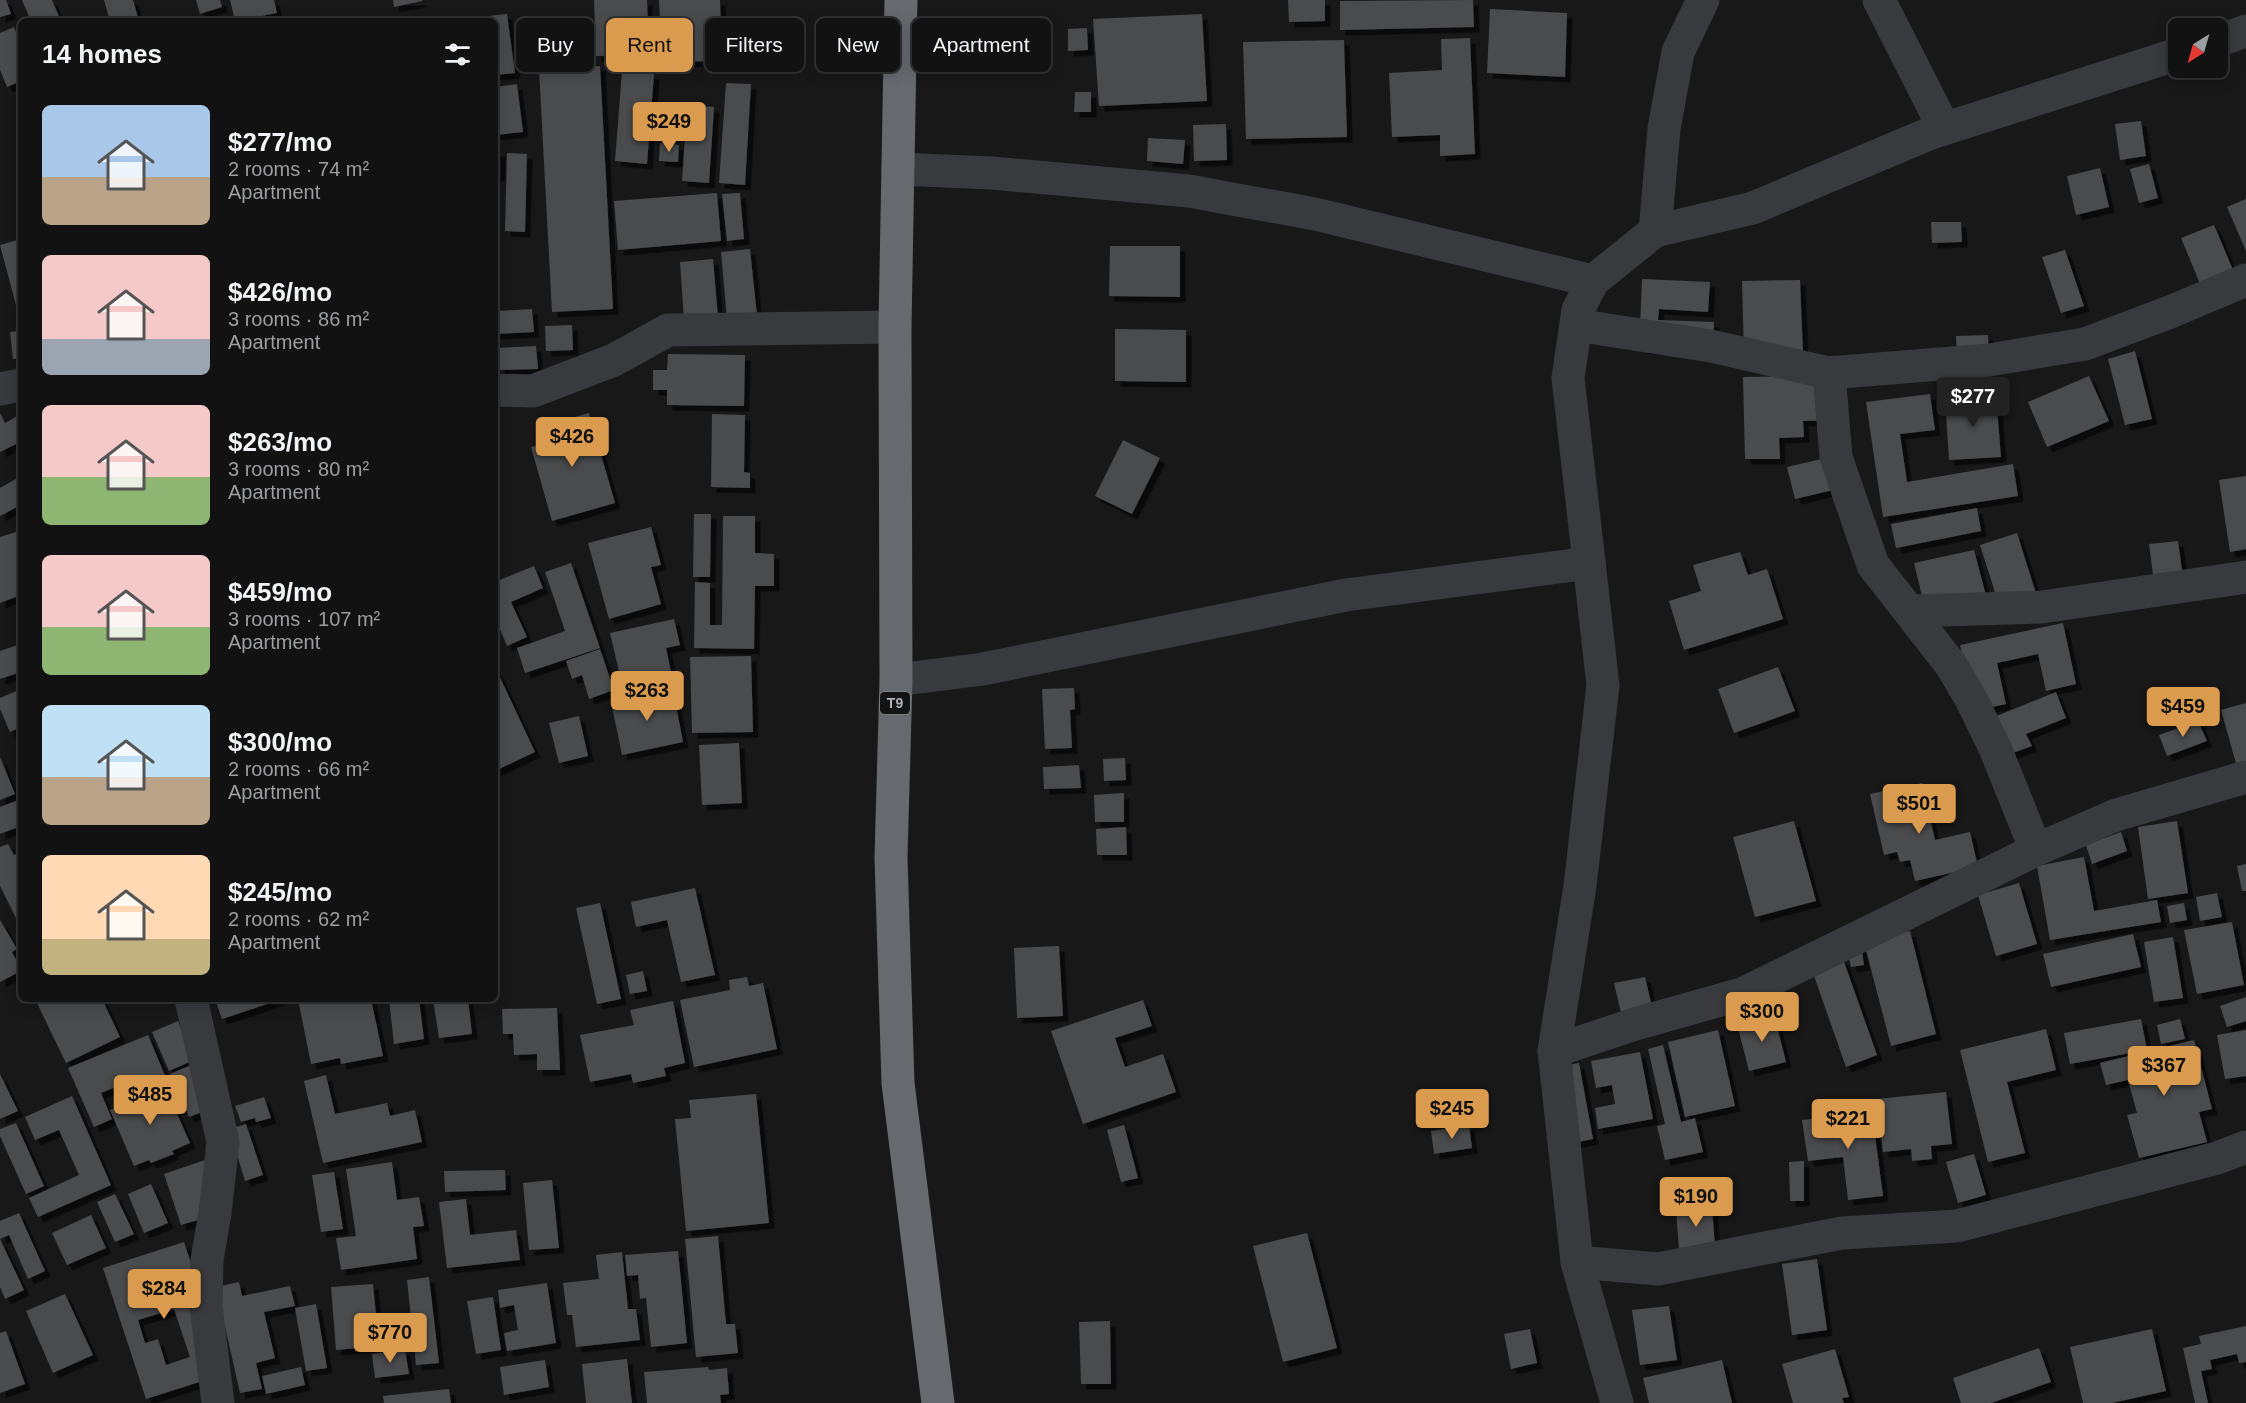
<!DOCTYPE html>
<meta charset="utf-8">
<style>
body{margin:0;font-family:Arial,sans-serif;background:#1b1b1c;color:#f1f3f6;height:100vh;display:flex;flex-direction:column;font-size:22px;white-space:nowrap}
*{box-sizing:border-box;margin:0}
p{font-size:20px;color:#9c9ea0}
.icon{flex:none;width:33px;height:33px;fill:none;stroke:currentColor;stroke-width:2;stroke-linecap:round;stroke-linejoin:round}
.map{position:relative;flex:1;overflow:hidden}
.drawer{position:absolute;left:18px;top:18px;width:480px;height:984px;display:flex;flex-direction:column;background:#121213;border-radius:9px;box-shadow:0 3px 15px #0003,0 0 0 2px #313233}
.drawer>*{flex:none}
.banner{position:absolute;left:516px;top:18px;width:570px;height:54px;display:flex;gap:12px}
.needle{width:39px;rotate:217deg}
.buttons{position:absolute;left:2168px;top:18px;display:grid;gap:12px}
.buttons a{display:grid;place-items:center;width:60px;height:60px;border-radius:9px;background:#121213;box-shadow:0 3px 15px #0003,0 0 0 2px #313233;font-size:30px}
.price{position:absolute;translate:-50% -51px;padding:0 14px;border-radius:6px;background:#db9b4e;color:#111;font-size:20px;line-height:39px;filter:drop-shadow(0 2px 3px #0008)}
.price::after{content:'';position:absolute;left:50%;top:36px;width:18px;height:14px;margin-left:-9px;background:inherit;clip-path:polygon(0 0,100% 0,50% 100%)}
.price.on{background:#222;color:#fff}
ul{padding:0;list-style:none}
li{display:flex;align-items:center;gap:18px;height:150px;padding:0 24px}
li span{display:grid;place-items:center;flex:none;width:168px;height:120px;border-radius:9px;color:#555}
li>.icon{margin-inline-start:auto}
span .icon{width:72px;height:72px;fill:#fffc;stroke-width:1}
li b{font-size:26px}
h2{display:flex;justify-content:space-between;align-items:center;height:72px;padding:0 24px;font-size:26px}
.pill{padding:0 21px;border-radius:9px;background:#121213;box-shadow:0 3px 15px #0003,0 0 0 2px #313233;font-size:21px;line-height:54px}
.pill.on{background:#db9b4e;color:#111}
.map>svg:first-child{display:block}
</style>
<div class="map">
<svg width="2246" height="1403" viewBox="0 0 2246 1403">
<defs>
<filter id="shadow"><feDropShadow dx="5.5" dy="5.5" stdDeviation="0" flood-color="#0009"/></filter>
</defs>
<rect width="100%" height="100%" fill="#181819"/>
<!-- building -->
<g fill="#4a4b4e" fill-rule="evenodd" filter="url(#shadow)">
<path d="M0,0H6L11,14L0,17Z"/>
<path d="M22,0H52L61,21H31Z"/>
<path d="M104,0H133L139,21H110Z"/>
<path d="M196,0H220L222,7L200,14Z"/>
<path d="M230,0H274L277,13L235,21Z"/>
<path d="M393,0H422V1L394,7Z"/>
<path d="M594,0H647L649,55L596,56Z"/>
<path d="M659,0H720L722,61L662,62Z"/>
<path d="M1288,0H1325V21L1289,22Z"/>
<path d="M1473,0L1474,27L1340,30V1Z"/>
<path d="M1490,9L1567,13L1565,77L1487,73Z"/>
<path d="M507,14L515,73L495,75V21H479V17Z"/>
<path d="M1202,14L1207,101L1099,106L1093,19Z"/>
<path d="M471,16L472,21H444V20Z"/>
<path d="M584,20L585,57L534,58L533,21Z"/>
<path d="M14,27L21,44V81L7,87L0,70V33Z"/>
<path d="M1087,28L1088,50L1068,51V29Z"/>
<path d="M1470,38L1475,154L1440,156V135L1392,137L1389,73L1442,70L1441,39Z"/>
<path d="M1344,40L1347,137L1246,139L1243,42Z"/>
<path d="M600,66L613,309L552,312L539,69Z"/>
<path d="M622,71L654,74L647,164L615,161Z"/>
<path d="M726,83L751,84L745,185L719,183Z"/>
<path d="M517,84L523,132L495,135V87Z"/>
<path d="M1075,92H1091V112H1074Z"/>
<path d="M669,104L714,107L709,183L682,181L685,136L667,134Z"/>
<path d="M2141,121L2146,156L2120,160L2115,124Z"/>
<path d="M1226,124L1227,160L1194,161L1193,125Z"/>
<path d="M1148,138L1185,140L1183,164L1147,161Z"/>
<path d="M660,143L679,145L678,162L659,161Z"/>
<path d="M495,151H500V175L495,176Z"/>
<path d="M507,153L527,154L525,232L505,231Z"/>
<path d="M2149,164L2158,198L2139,203L2130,169Z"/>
<path d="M2100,168L2109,207L2076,215L2067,176Z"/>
<path d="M717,193L721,241L618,250L614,201Z"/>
<path d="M740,193L744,239L727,241L722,194Z"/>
<path d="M2246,199V251L2227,207Z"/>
<path d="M1931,222H1961L1962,242L1932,243Z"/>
<path d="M2214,225L2239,284L2206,298L2181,238Z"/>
<path d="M21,239V304L16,305L0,245Z"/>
<path d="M1110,246H1180V297L1109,296Z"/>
<path d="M750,249L757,316L727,319L721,252Z"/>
<path d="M2065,250L2084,306L2061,313L2042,257Z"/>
<path d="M713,259L718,317L684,320L680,262Z"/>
<path d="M1642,279L1710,282L1708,312L1659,309L1658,320L1714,322L1713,351L1639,348Z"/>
<path d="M1800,280L1803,353L1744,355L1742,281Z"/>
<path d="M532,309L534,332L495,334V311Z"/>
<path d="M572,325L573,350L546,351L545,326Z"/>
<path d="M1115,329L1186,330V382L1115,381Z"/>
<path d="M21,331V358L13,359L10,332Z"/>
<path d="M1988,335L1989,361L1957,362L1956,336Z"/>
<path d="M536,346L538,369L499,370L498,348Z"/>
<path d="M2135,351L2152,419L2125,425L2108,359Z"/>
<path d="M668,354L745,355L744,406L667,405V390H653V370H667Z"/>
<path d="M1840,376L1841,420L1803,421L1804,437L1779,438L1780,459H1745L1743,377Z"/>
<path d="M2089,376L2109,421L2047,447L2028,402Z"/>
<path d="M1930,394L1935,430L1900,434L1907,482L2013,464L2018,496L1883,517L1866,402Z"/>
<path d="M1996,395L2001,457L1949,460L1945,398Z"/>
<path d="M0,413L5,423L21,414V454L16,444L0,452Z"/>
<path d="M589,413L615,503L552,521L531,447L543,444L539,427Z"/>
<path d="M712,414L745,415L744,472L750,473V488L711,487Z"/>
<path d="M1123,440L1160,458L1132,514L1095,496Z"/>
<path d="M1839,455L1846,487L1795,499L1787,467Z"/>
<path d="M21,476V505L0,516V488Z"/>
<path d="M2246,476V549L2230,552L2219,480Z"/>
<path d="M1977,508L1981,531L1896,548L1891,524Z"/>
<path d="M694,514H711L710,577H693Z"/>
<path d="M723,516H755V553L774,554V586H755L754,649L694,648L695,582L710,583V625H722Z"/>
<path d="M651,527L661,565L651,567L661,604L609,619L588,543Z"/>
<path d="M16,532L21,546V595L0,603V537Z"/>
<path d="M2017,533L2038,600L2001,611L1980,545Z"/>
<path d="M2178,541L2183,578L2154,582L2149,544Z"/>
<path d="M1974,550L1989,607L1928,621L1914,563Z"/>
<path d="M1740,552L1748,575L1767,569L1783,619L1684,650L1669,601L1701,591L1693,565Z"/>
<path d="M571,563L600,648L525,673L517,648L565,631L545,572Z"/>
<path d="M534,566L543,588L511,602L527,637L507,646L495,617V582Z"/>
<path d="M674,619L680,645L666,648L672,677L643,684L645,689L624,693L610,633Z"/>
<path d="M2063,623L2076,684L2046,691L2038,654L1997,663L2006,704L1974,711L1960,645Z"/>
<path d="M21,644V672L0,679V651Z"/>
<path d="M600,649L614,690L589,699L582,675L572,679L566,661Z"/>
<path d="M751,656L753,732L692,733L690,657Z"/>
<path d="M1778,667L1795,711L1734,733L1718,689Z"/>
<path d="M497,671L535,752L495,771V672Z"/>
<path d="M1074,688L1075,709L1070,710L1072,748L1045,749L1042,689Z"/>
<path d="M21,689V727L10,732L0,709V698Z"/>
<path d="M673,690L683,742L622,755L611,702Z"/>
<path d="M2056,692L2066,718L2026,734L2032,746L2010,754L1994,717Z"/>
<path d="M2246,703V768L2238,770L2221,710Z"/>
<path d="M579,716L588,756L559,763L549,723Z"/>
<path d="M2198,721L2207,741L2167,756L2159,735Z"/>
<path d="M739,743L742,803L702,805L699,745Z"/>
<path d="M0,757L15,794L0,800Z"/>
<path d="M1125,758L1126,780L1104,781L1103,759Z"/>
<path d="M1079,765L1081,788L1044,789L1043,767Z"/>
<path d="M1922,783L1935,840L1970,832L1978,867L1915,881L1910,860L1900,862L1897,852L1884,855L1870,794Z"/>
<path d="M1124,793V822H1095L1094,795Z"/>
<path d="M21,799V826L0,834V807Z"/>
<path d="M1794,821L1816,901L1755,917L1733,837Z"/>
<path d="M2177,821L2188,893L2148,899L2138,827Z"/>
<path d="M1126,827L1127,855H1097L1096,829Z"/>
<path d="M2121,832L2127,851L2092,864L2086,845Z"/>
<path d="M8,844L14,855L21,852V928L0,886V847Z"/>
<path d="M2084,857L2094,911L2157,900L2161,922L2050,940L2037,866Z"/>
<path d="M2246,864V891H2242L2237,866Z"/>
<path d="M2019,883L2037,944L1996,956L1978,895Z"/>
<path d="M695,888L715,975L681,982L667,920L636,927L631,902Z"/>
<path d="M2217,893L2222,917L2200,921L2196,897Z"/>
<path d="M600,903L621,999L597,1004L576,908Z"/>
<path d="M2184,903L2187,920L2170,923L2167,906Z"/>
<path d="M0,920L17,949L12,952L21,969V971L0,982Z"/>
<path d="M2232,922L2244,985L2197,994L2184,930Z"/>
<path d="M1910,931L1936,1034L1891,1046L1864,942Z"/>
<path d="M2133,934L2141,967L2051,987L2043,954Z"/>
<path d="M2173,937L2183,998L2154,1002L2144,942Z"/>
<path d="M1861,945L1864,965L1851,967L1847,948Z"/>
<path d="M1059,946L1063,1016L1017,1018L1014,948Z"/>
<path d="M1843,959L1877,1055L1846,1067L1812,970Z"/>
<path d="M643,971L647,991L630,994L626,975Z"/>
<path d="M747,977L749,986L763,983L777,1049L694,1067L680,1000L730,990L729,980Z"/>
<path d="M1645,977L1653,1011L1622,1017L1614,983Z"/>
<path d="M2246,997V1021L2227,1027L2220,1006Z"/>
<path d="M35,999H102L120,1037L66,1063Z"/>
<path d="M215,999H282L222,1019Z"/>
<path d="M298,999H371L383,1056L341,1064L340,1058L311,1064Z"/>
<path d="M389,999H419L424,1039L394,1044Z"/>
<path d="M433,999H468L472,1034L439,1038Z"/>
<path d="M1143,1000L1152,1026L1115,1038L1125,1067L1163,1054L1176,1092L1083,1124L1051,1031Z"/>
<path d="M673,1001L685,1063L664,1068L666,1076L633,1083L631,1074L590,1082L580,1035L634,1025L630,1010Z"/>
<path d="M557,1008L560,1070H537V1054L514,1055L513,1034H503L502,1009Z"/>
<path d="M1774,1015L1786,1062L1749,1071L1737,1024Z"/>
<path d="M2141,1019L2147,1050L2070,1064L2064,1033Z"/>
<path d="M2180,1019L2185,1039L2161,1044L2157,1025Z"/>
<path d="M178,1021L194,1060L169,1071L152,1032Z"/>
<path d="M2046,1029L2056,1070L2007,1082L2025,1153L1988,1162L1960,1050Z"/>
<path d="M1718,1030L1735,1106L1685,1117L1668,1042Z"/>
<path d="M2246,1030V1076L2225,1079L2217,1035Z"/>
<path d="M148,1035L166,1078L147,1086L142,1076L101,1093L112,1119L94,1127L68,1068Z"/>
<path d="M2194,1040L2212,1109L2199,1112L2207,1142L2139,1158L2127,1115L2137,1113L2128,1080L2106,1085L2100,1063Z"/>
<path d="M1663,1045L1681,1122L1695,1118L1703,1152L1665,1160L1657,1126L1665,1124L1648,1049Z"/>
<path d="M1640,1052L1653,1119L1598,1129L1595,1108L1615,1104L1612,1085L1596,1088L1591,1061Z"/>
<path d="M196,1063L215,1107L189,1117L170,1074Z"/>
<path d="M1579,1063L1593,1139L1562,1145L1548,1069Z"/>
<path d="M0,1074L18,1111L0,1119Z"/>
<path d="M326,1075L335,1114L387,1103L390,1116L415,1110L422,1142L323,1163L304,1081Z"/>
<path d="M163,1082L190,1143L172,1151L174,1154L151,1163L149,1160L134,1166L110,1110L146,1094L145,1089Z"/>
<path d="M1946,1092L1952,1144L1931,1146L1932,1159L1912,1161L1911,1149L1883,1152L1877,1099Z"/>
<path d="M756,1094L769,1223L686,1231L675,1119L691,1118L689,1100Z"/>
<path d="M72,1096L111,1185L38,1217L29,1198L79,1175L59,1130L35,1140L25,1117Z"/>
<path d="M264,1097L271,1118L256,1122L255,1118L241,1122L235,1106Z"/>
<path d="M1872,1112L1883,1196L1848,1200L1843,1157L1808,1161L1802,1120Z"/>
<path d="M16,1123L44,1186L26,1194L0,1136V1129Z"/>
<path d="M246,1124L263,1175L245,1181L229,1129Z"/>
<path d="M1124,1125L1138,1178L1121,1182L1107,1130Z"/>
<path d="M1469,1125L1472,1148L1434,1154L1431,1131Z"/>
<path d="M1974,1154L1986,1195L1958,1203L1946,1162Z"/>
<path d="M208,1159L225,1212L181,1225L164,1174Z"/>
<path d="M1804,1161V1201H1790L1789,1162Z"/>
<path d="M392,1162L397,1200L419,1197L424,1226L413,1227L417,1259L341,1270L336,1238L356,1236L346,1169Z"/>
<path d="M505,1170L506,1190L445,1192L444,1171Z"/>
<path d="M334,1172L343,1229L321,1232L312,1175Z"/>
<path d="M552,1180L559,1248L529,1250L523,1183Z"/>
<path d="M151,1184L168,1223L144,1233L128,1194Z"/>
<path d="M115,1194L134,1234L115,1242L97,1202Z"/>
<path d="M466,1199L470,1235L516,1230L520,1260L447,1268L439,1202Z"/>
<path d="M1712,1207L1715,1247L1679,1250L1676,1210Z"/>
<path d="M19,1213L45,1271L28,1279L9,1235L0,1239L24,1290L5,1299L0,1287V1221Z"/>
<path d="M91,1215L106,1248L67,1265L52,1233Z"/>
<path d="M1307,1233L1337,1348L1283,1362L1253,1246Z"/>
<path d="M718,1236L726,1324H735L738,1353L696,1357L685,1239Z"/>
<path d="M184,1242L218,1345V1376L146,1399L103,1268ZM174,1309L190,1357L166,1365L158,1339L145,1343L138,1320Z"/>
<path d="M678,1251L687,1343L651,1347L646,1298L640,1299L638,1275L627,1276L625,1255Z"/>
<path d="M622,1252L628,1309H636L640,1340L576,1347L572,1315H567L563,1283L599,1279L596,1255Z"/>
<path d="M1817,1259L1827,1330L1792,1335L1782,1264Z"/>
<path d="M429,1277L439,1363L416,1365L407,1280Z"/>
<path d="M239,1282L242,1296L290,1286L295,1306L264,1312L275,1358L256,1363L262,1389L240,1393L216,1287Z"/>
<path d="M547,1283L556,1343L507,1351L504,1333L518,1330L514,1305L500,1308L498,1290Z"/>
<path d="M373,1284L379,1346L336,1350L331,1287Z"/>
<path d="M65,1294L93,1355L53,1373L26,1311Z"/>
<path d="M493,1297L501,1350L476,1354L467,1301Z"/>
<path d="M316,1304L327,1368L306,1371L295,1308Z"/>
<path d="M1669,1306L1677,1360L1640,1365L1632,1310Z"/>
<path d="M1110,1321L1111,1384H1081L1079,1322Z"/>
<path d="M2246,1326V1362L2239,1363L2237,1354L2210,1360L2212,1369L2201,1371L2208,1403H2195L2183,1348L2201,1344L2199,1336Z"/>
<path d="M1530,1329L1537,1363L1511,1369L1504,1334Z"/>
<path d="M2152,1329L2166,1391L2112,1403H2083L2070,1347Z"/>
<path d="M6,1331L25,1384L0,1393V1333Z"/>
<path d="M2039,1348L2051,1382L1991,1403H1961L1953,1378Z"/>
<path d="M1835,1349L1849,1397L1842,1398L1844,1403H1793L1782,1364Z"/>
<path d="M405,1350L409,1374L375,1378L372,1354Z"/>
<path d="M627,1359L632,1403H586L582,1364Z"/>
<path d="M545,1360L549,1387L504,1395L500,1367Z"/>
<path d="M1722,1360L1732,1403H1649L1643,1378Z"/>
<path d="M301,1367L305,1385L266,1394L262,1376Z"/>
<path d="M708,1367L709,1370L727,1368L729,1394L720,1395L721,1403H647L644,1372Z"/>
<path d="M449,1389L451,1403H384L383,1396Z"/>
</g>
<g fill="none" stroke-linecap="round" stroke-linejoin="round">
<!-- street -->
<g stroke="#393a3e" stroke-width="33">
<path d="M1879,0L1944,128"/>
<path d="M2217,41L2246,31"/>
<path d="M898,169L992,173L1189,191L1315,214L1593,281"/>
<path d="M1655,231L1664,129L1678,52L1703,0"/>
<path d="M1576,325L1711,346L1829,373L1989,360L2085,344L2170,312L2246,280"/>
<path d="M1829,373L1836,457L1873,565L1951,665L1971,699L1995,748L2036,850"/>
<path d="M0,389L21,385"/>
<path d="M495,390L533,391L614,360L668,330L895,327"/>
<path d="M1911,611L2042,607L2246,577"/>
<path d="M896,680L983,669L1346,595L1589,563"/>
<path d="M191,999L223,1142L215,1213L207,1260L206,1306L218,1403"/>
<path d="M1554,1051L1635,1024L1742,994L2036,850L2116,815L2246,777"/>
<path d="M1577,1262L1658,1269L1842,1233L1957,1226L2217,1158L2246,1147"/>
<path d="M1617,1403L1577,1262L1554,1051L1580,886L1603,685L1568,378L1578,310L1593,281L1655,231L1753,208L1931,133L2178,54"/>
</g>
<!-- highway -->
<path stroke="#66696e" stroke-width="33" d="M901,0L895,327L896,680L891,857L898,1083L938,1403"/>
</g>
<g text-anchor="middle" stroke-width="4.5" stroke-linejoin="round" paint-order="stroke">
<!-- shield labels -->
<rect fill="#131314" stroke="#7e8286" stroke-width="1.5" x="880" y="692" width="30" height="22" rx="4.5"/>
<g font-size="14" font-weight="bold" fill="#acb1b7">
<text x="895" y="708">T9</text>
</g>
</g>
</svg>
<div class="buttons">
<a><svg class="needle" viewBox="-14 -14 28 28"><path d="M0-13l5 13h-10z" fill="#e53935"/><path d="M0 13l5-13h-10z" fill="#9c9ea0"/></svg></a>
</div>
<b class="price" style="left:669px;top:153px">$249</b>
<b class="price on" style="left:1973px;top:428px">$277</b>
<b class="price" style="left:572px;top:468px">$426</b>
<b class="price" style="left:647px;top:722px">$263</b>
<b class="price" style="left:2183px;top:738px">$459</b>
<b class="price" style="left:1919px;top:835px">$501</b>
<b class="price" style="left:1762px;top:1043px">$300</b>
<b class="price" style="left:2164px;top:1097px">$367</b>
<b class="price" style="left:150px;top:1126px">$485</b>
<b class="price" style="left:1452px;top:1140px">$245</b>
<b class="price" style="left:1848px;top:1150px">$221</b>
<b class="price" style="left:1696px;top:1228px">$190</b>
<b class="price" style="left:164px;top:1320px">$284</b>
<b class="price" style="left:390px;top:1364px">$770</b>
<div class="banner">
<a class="pill">Buy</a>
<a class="pill on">Rent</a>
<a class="pill">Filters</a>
<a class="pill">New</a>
<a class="pill">Apartment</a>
</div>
<section class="drawer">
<h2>14 homes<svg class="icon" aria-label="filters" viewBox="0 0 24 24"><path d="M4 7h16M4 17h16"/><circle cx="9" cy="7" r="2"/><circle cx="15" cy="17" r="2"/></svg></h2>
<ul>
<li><span style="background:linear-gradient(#a9c7e8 60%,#b9a48a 0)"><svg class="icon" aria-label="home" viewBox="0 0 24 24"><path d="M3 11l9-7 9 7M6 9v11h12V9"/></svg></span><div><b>$277/mo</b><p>2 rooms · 74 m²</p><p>Apartment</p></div></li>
<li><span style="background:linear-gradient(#f6c9c9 70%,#9aa5b1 0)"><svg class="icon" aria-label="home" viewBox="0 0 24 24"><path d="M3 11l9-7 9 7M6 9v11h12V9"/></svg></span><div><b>$426/mo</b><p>3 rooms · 86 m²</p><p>Apartment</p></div></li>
<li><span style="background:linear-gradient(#f6c9c9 60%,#8fb573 0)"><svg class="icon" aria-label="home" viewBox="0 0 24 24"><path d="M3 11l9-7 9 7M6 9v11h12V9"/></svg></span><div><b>$263/mo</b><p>3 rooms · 80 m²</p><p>Apartment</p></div></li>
<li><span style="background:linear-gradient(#f6c9c9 60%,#8fb573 0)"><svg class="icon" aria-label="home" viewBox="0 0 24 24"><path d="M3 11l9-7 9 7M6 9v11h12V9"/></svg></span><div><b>$459/mo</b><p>3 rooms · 107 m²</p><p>Apartment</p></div></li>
<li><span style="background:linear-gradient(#bfe0f5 60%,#b9a48a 0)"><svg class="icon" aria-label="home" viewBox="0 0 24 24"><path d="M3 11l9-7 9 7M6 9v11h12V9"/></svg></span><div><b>$300/mo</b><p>2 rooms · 66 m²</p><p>Apartment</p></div></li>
<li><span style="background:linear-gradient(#ffd9b3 70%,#c2b280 0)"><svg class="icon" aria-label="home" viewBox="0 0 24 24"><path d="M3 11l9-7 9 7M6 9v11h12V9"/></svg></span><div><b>$245/mo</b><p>2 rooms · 62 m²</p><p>Apartment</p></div></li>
</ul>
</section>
</div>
